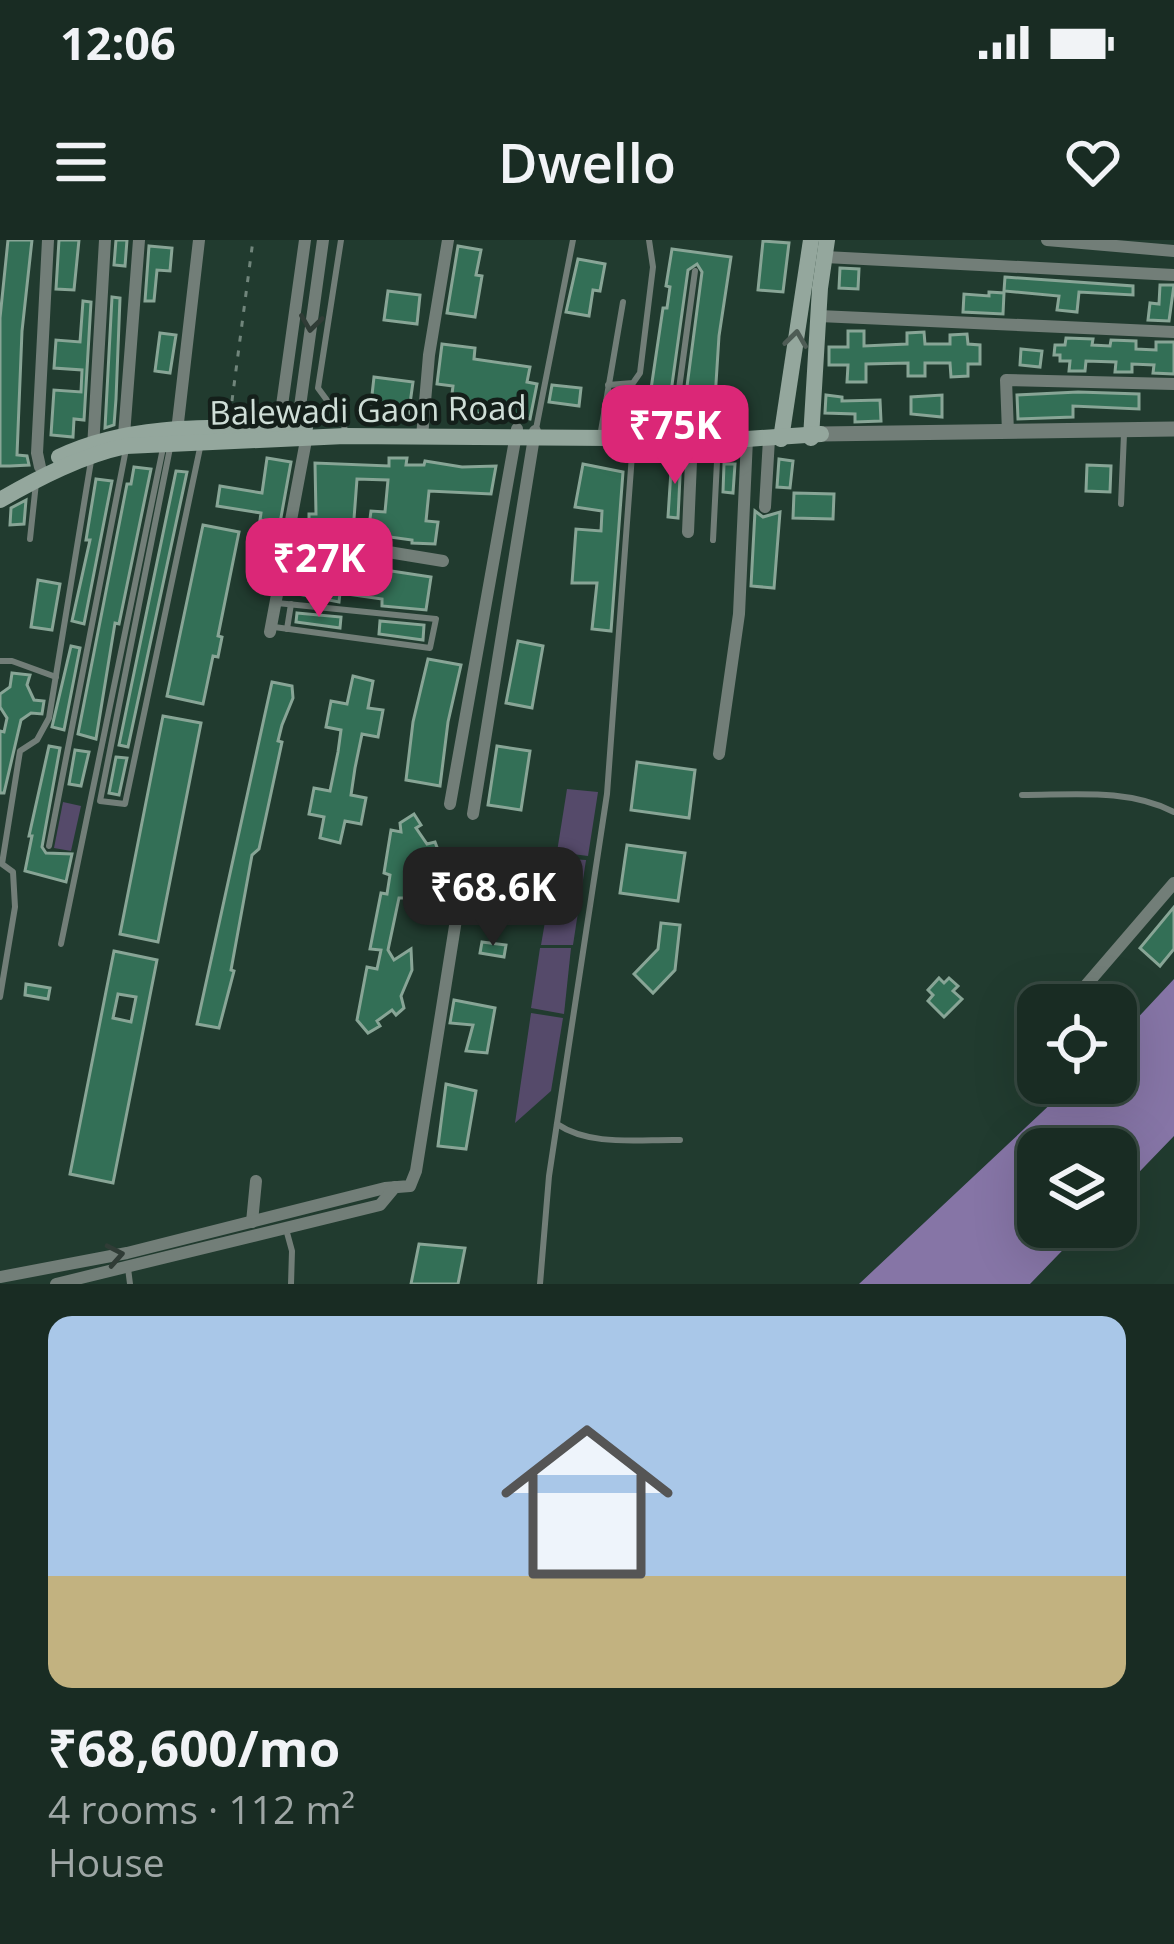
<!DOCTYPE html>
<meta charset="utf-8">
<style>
body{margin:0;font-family:"Open Sans",sans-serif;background:#22342b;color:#f1f3f6;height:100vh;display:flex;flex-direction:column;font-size:45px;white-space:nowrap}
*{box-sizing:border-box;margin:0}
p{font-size:39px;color:#9fa7a6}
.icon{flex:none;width:66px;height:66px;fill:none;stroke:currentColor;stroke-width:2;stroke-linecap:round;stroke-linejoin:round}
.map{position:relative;height:1044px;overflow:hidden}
.panel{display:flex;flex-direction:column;background:#192c23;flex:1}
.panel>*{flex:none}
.tools{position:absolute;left:1017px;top:744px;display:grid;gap:24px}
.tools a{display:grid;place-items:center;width:120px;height:120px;border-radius:24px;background:#192c23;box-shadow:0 12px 48px #0002,0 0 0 3px #374841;font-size:60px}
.price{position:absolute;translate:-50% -102px;padding:0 27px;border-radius:24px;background:#db2777;color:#fff;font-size:39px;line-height:78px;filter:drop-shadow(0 3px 6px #0008)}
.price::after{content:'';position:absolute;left:50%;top:72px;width:36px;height:27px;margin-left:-18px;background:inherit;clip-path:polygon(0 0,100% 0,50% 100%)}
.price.current{background:#222;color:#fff}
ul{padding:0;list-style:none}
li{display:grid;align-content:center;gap:24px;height:636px;padding:0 48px}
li+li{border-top:3px solid #374841}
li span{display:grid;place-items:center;height:372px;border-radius:24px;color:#555}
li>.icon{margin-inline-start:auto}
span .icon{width:216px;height:216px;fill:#fffc;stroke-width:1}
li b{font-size:51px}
.status{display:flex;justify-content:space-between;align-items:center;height:84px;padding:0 60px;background:#192c23;direction:ltr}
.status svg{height:33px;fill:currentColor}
header{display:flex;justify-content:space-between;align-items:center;height:156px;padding:0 48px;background:#192c23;font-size:54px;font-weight:600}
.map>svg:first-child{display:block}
</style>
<div class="status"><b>12:06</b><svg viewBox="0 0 49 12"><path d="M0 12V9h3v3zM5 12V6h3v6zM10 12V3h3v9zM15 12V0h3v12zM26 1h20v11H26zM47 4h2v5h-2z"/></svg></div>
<header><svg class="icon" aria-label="menu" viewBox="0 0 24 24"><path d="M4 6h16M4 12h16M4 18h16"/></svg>Dwello<svg class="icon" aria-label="heart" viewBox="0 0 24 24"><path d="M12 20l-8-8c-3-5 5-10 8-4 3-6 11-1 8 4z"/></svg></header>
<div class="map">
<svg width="1174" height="1044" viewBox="0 0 1174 1044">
<rect width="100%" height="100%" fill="#213b2f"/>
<!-- green -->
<g fill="#554a6a">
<path d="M567,549L598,552L588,616L557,612Z"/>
<path d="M63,562L81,566L71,611L54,608Z"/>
<path d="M556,618L586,620L573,705H541Z"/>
<path d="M540,708H571L564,774L531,768Z"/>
<path d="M531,773L563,778L551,851L515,883Z"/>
</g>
<!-- water -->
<path fill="#8675a6" d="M1174,739V896L1116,956V909H1038V987H1085L1030,1044H859L1073,843H1116V801Z"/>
<!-- building -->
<g fill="#336f56" stroke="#88a596" stroke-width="3" fill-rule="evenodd">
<path d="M8,0H32L22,91L17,215L27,216L29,225L10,226H0V78Z"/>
<path d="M59,0H79L74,50L56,49Z"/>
<path d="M116,0H127L125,26L114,25Z"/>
<path d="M763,1L789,3L783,52L758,50Z"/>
<path d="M149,6L172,8L170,31L157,30L154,61H145Z"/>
<path d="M458,6L481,10L476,35L482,36L475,77L447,73Z"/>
<path d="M672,9L731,17L719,96L714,175L687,172L689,154H686L702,32L697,24L688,30L671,152L651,149L663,68H667L670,47L666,46Z"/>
<path d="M578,19L605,24L600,51L593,50L589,76L566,72Z"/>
<path d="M840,28L859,29L858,49L839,48Z"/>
<path d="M1005,37L1133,46V55L1079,52L1077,72L1057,70L1059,56L1004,51Z"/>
<path d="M1160,45H1174L1169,81L1148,80L1150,63L1159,64Z"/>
<path d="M388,51L420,55L417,84L384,80Z"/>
<path d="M989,52L1004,53L1003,74L963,72L964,54L989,56Z"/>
<path d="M112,57L120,58L116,159L114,185L105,188Z"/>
<path d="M83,61L91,62L84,180L74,179L73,197L51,195L54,150L81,152L82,130L54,128L56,100L80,102Z"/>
<path d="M848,91H864V106L907,104V93L924,92L925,104H950V95L967,94L968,104L980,105V124H968V136L951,137L950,123H925V136H908V123L866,124V142H847L848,125H829V107H848Z"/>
<path d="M160,93L176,95L170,133L155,131Z"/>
<path d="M1066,98L1093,99L1092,105L1110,106L1111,100L1136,101V109L1156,110V102H1174V134L1153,133L1154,125L1132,124V132H1115L1116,122L1086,121L1085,131H1069L1070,121H1060V115H1054L1055,105H1065Z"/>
<path d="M442,104L475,108L474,119L530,127L527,142L537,144L530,179L498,172V176L476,173L477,165L451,162L453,146L437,144Z"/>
<path d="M1021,109L1042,111L1040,127L1020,125Z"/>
<path d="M374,137L413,142L408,178L370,173Z"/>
<path d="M552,145L581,148L579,166L549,162Z"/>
<path d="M1078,152L1139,154V169L1073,166V177L1018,179L1017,155Z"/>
<path d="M826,155L842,157V161L880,160L881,181L855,182V174L825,173Z"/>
<path d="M942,155V177L911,174V157Z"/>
<path d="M672,215L681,216L678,278L668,277Z"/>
<path d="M267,218L291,222L280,283L260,280L261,273L217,266L220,246L262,253Z"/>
<path d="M389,218H407L406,225H424L425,221L462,227L496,226L491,254L429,251L426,281L438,282L435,304L412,303V300L368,294L371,271L385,272L388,240L357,239L353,292L342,291V297H309V274H316L315,223L389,226Z"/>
<path d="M779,219L793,221L790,248L777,247Z"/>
<path d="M583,224L623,232L611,391L592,389L597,343H572L576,289L601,291L602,271L575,267Z"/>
<path d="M724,224H735L733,253L723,252Z"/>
<path d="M1087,225L1111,226L1110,252L1086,251Z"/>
<path d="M134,227L151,229L119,384L115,383L96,499L78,494L127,244H131Z"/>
<path d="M176,231L187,232L128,507L119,505Z"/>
<path d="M96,239L112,241L84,384L72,381L90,300H86Z"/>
<path d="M794,253L834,254L833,279L793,278Z"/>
<path d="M26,260L24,284L10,285L11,268Z"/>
<path d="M755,271L763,277L780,272L774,348L751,346Z"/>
<path d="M203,285L239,292L218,396L222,397L218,417L213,416L203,464L167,456Z"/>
<path d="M298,318L345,320L344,324L352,325V335L364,336L365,327L431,337L426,370L382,366V359L340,353L339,362L293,353Z"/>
<path d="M38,340L60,344L52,390L31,387Z"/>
<path d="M297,373L341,377L340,388L296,382Z"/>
<path d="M380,381L424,385L423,400L379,394Z"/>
<path d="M518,401L543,406L532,468L506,463Z"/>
<path d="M71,406L80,408L64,490L52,487Z"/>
<path d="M428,419L461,425L448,482L440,546L406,540L413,482Z"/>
<path d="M12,433L30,435L27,445L34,460L44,461L42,474L31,473L21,480L4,553H0V491L4,492L7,478L0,467V454L10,447Z"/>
<path d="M353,436L373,441L368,468L383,470L378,497L362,494L355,528L351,555L366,558L361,584L345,581L340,603L320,598L324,577L309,574L314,548L330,551L338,512L341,490L326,487L331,461L347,464Z"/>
<path d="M272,442L292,446L293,458L282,485L278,501L282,502L259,609L252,615L231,730L234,731L219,788L197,784Z"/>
<path d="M163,476L201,483L158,702L120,694Z"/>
<path d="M49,506L60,508L42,607L46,613L72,614L66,642L25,631L32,596H29Z"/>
<path d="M497,506L530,511L521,570L488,565Z"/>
<path d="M75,510L89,512L81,546L69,544Z"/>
<path d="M116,517L127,518L119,555L109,553Z"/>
<path d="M637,522L695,530L689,578L631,570Z"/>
<path d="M414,574L421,585L416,588L427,604L435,602L438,610L429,616L434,631L423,640L427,647L421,658H399L388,710L394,720L411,709L412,730L401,756L404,768L396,775L392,770L377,781L380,786L368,793L357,780L367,727L377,729L381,710L370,709L381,653L387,654L390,635L384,633L391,590L401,592L400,583Z"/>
<path d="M627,605L685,613L678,661L620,653Z"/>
<path d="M1174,667V709L1160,726L1140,708Z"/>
<path d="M661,683L680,685L675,730L653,753L634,734L658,709Z"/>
<path d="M482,702L506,705L504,717L480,713Z"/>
<path d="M114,711L157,720L113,943L70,934ZM118,754L136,757L131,782L113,778Z"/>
<path d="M939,738L944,743L949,738L958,746L953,751L962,759L944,777L928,761L933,755L928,750Z"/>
<path d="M26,744L50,748L48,759L25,755Z"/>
<path d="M454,760L495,768L487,813L466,811L473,785L450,783Z"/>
<path d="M446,844L476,851L466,909L438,906Z"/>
<path d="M419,1004L465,1008L458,1044H411Z"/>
</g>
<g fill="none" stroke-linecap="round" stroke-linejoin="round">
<!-- path -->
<path stroke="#70857b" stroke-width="3" stroke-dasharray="6 9" stroke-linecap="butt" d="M230,176L253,0"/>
<!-- service -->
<g stroke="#727e78" stroke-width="6">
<path d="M341,0L318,148L329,163L343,173L345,194"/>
<path d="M608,145L633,143L640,133L653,27L649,0"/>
<path d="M536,189L573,0"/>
<path d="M601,191L623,62"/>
<path d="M673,193L695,31"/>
<path d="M170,208L100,561L125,564L200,208"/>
<path d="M1121,264L1124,194"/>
<path d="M30,299L36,243"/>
<path d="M713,300L718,202"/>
<path d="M274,387L430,408L436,379L277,363"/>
<path d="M287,389L291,364"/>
<path d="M0,421H12L56,437"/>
<path d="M1022,555C1073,555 1127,548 1174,572"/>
<path d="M49,606L126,209"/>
<path d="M61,704L163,208"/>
<path d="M0,757L15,667L13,632L2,624L20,511L37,500L49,478L91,221"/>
<path d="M557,884C591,907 640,899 680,900"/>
<path d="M286,989L292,1011L291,1044"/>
<path d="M128,1028L130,1044"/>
<path d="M540,1044L549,936L607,554L633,201"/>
</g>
<!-- minor -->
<g stroke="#727e78" stroke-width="12">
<path d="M1047,0L1174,11"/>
<path d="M825,17L1174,35"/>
<path d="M819,76L1174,92"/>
<path d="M279,187L305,0"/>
<path d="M297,188L323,0"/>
<path d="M177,191L199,0"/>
<path d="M1008,192L1006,140L1174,144"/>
<path d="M124,195L139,0"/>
<path d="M422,197L429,115L448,0"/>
<path d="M93,208L105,0"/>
<path d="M40,227L37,213L48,0"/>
<path d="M765,267L769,199"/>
<path d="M688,292L692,198"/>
<path d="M284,307L364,308L443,321"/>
<path d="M270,392L307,195"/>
<path d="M719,514L739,374L747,199"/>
<path d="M450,564L517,189"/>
<path d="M473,574L535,191"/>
<path d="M1069,765L1174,643"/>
<path d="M252,982L256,941"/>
<path d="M0,1037L127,1013L385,948L410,946L416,931L462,642"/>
<path d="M56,1044L380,965L395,947"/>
</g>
<!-- tertiary -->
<path stroke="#727e78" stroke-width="15" d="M821,194L1174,189"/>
<!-- secondary -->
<g stroke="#94a79d" stroke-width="16">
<path d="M811,198L820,48L827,0"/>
<path d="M781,199L811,0"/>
<path d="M59,217C133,181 225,188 305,188"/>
<path d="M0,260C40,237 81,216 126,206L345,196L747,199L821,194"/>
</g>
</g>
<!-- one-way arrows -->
<defs><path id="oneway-chevron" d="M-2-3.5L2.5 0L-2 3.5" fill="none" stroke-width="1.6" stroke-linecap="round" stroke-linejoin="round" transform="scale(3)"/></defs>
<g stroke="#303c36">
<use href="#oneway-chevron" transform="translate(311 83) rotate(98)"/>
<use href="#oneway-chevron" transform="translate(115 1015) rotate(-11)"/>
</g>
<use stroke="#4e5c55" href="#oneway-chevron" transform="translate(796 99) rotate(-82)"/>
<g text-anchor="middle" stroke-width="9" stroke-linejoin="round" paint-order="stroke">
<!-- street labels -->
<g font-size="33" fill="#cfded7" stroke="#141f1a">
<text transform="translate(368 170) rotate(-1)" y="12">Balewadi Gaon Road</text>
</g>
</g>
</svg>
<div class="tools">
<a><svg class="icon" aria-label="locate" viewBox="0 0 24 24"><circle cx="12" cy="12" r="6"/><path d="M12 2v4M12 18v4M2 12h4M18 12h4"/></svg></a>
<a><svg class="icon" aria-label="layers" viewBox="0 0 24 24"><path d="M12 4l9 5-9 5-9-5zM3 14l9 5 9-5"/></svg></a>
</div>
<b class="price" style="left:675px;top:247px">₹75K</b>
<b class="price" style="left:319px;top:380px">₹27K</b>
<b class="price current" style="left:493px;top:709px">₹68.6K</b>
</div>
<section class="panel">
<ul>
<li><span style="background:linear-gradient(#a9c7e8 70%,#c2b280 0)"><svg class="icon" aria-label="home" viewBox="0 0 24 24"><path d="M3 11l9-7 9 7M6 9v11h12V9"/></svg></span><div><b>₹68,600/mo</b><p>4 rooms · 112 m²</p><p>House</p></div></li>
</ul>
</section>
